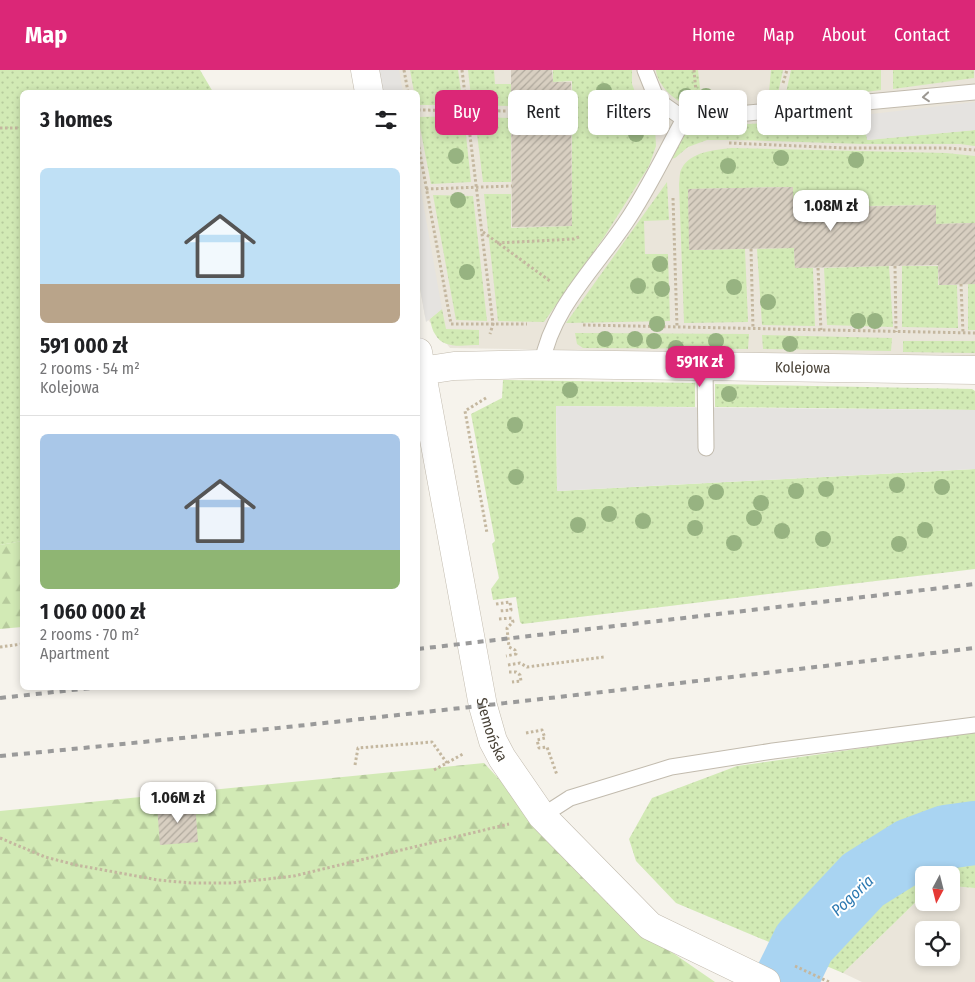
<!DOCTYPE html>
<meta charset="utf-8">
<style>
body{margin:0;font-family:"Fira Sans Condensed",sans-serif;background:#f2f2f2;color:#202124;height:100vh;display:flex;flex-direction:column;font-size:19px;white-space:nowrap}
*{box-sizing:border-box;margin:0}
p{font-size:16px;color:#757577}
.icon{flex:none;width:28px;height:28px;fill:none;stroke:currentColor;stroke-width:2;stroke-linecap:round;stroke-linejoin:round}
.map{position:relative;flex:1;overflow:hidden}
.panel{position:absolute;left:20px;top:20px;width:400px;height:600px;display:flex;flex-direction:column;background:#fff;border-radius:8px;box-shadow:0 2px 8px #0003}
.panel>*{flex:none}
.guide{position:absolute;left:435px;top:20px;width:465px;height:45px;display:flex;gap:10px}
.needle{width:32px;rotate:187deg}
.buttons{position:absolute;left:915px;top:796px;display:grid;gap:10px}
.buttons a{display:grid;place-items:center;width:45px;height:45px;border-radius:8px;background:#fff;box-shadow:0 2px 8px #0003;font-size:25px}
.price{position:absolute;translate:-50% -42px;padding:0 11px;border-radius:10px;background:#fff;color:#222;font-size:16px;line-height:32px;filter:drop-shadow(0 1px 2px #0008)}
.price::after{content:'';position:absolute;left:50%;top:30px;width:15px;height:11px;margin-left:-8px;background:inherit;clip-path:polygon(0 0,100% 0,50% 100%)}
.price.on{background:#db2777;color:#fff}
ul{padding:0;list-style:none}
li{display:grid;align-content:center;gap:10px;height:265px;padding:0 20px}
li+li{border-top:1px solid #e0e0e0}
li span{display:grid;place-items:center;height:155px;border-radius:8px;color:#555}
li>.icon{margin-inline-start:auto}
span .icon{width:90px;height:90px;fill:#fffc;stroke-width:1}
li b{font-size:21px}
h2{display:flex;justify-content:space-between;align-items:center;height:60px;padding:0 20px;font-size:21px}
.tag{padding:0 18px;border-radius:8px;background:#fff;box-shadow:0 2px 8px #0003;font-size:18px;line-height:45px}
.tag.on{background:#db2777;color:#fff}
header{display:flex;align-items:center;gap:30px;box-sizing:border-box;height:70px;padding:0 25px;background:#db2777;color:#fff}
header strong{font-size:24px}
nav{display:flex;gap:28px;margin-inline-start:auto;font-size:18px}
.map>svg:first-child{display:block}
</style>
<header>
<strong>Map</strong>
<nav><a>Home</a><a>Map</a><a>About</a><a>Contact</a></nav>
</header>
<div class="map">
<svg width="975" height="912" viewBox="0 0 975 912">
<defs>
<pattern id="green-dots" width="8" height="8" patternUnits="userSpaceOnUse" patternTransform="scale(1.25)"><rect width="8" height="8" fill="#d2eab5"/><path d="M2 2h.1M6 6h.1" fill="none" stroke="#b6ca9c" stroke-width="1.8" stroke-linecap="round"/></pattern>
<pattern id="forest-firs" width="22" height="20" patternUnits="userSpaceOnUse" patternTransform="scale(1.25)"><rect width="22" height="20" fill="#d2eab5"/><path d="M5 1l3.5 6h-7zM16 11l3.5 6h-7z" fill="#b6ca9c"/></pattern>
<pattern id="building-hatch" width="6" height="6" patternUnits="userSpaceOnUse" patternTransform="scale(1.25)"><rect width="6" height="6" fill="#d8cfc1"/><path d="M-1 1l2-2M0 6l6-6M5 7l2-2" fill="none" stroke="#b1aa9e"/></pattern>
</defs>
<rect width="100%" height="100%" fill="#f6f3ec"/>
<!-- residential -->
<g fill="#eae5da" fill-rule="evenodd">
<path d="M377,0H975V287L450,278L425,246L418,208V22H381Z"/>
<path d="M951,816L975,818V912H862L843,903L924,824V832H951ZM924,860H951V888H924Z"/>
</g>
<!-- green -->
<g fill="url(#green-dots)">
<path d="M0,0H200L213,22H22V471L0,475Z"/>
<path d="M410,0H458L463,35H418V22H414Z"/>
<path d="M468,0H494L495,14H511V36L472,35Z"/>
<path d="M553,0H632V14L640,35L655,57L656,76L649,96L604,167L544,252L498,251L484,124H511V158L572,156V11L553,12Z"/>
<path d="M656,0H698L702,35C696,35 688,35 683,33C671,28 657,13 656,0Z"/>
<path d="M771,0H783L776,33H768Z"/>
<path d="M791,0H881V20L784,32Z"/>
<path d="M893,0H974V8L893,19Z"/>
<path d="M863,45L868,70L975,60V76L960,74H863L737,70H707L688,77L675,88L670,89L679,68L688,58L707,56L811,51Z"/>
<path d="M464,46L471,112L431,114L418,47Z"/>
<path d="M475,47L511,48V112H483Z"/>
<path d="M731,78L946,83L975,86V153L936,154V135L793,137L792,117L688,119L690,180L745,179L748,252L684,253L679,114C680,109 679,102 682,98C690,82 715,80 731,78Z"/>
<path d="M667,112L669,150L644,151L645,184H668L670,251L566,253Z"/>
<path d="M433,125L473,126L487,251L456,250Z"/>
<path d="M794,178L795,198H813L815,256L762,255L757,179Z"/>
<path d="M889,196L893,257L827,255L824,198Z"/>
<path d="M902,196H938V215H957L958,258L902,257Z"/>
<rect x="968" y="214" width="7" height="46"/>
<path d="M442,239L446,259L479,260V275C464,275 443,280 435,264C432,260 431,253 430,249Z"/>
<path d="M575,263L749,264L748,279L583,278L577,274Z"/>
<path d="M762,265L892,268L891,281L763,279Z"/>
<path d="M903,271H975V283L903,282Z"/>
<path d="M503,310L695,313V337L556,336L557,421L975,399V499L522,554L520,552L516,527L493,530L491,519L499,508L492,474L495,471L471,344L502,328Z"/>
<path d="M715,314L972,319L975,321V340L715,337Z"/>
<path d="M975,662V818L951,816V805H924V824L843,903L676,833L636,791L629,769L652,728L737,696Z"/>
</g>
<!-- forest -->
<g fill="url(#forest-firs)">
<path d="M22,471V557L0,559V475Z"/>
<path d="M484,693L644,863L715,912H0V741Z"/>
</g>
<!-- parking -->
<g fill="#e5e3e0">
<path d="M379,0H399L403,22H383Z"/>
<path d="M975,32V60L867,70L863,45Z"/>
<path d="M418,104L442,239L426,252L418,207Z"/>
<path d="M556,336L975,340V399L557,421Z"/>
</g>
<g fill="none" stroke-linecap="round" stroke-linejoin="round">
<!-- river -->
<path stroke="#a9d4f2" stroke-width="64" d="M785,912L804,873L863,810L911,780L946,767L975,763"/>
</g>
<!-- building -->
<g fill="url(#building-hatch)">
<path d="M511,0H552L553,12H571L572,156L512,157Z"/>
<path d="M793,117V138L936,135V154L975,153V214L939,215L938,195L795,198L794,178L689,180L688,119Z"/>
<path d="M195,733L198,772L160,775L157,736Z"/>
</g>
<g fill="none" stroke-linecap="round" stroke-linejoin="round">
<defs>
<g id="lane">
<path d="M645,0L657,30L684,49L975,22"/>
<path d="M542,294C551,239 596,197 626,152C648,120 665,83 684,49"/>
<path d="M705,297L706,378"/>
<path d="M542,746L570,728L671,697L773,681L975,655"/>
</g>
<g id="street">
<path d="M365,0L369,22"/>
<path id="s1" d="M418,282L483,636L493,671L502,688L542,746L650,856L766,912"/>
<path id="s2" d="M421,301L454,296L542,294L975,300"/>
</g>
</defs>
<!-- lane casing -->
<use href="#lane" stroke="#c2bbae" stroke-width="17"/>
<!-- street casing -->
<use href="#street" stroke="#c2bbae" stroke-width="29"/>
<!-- path -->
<g stroke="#c4b79f" stroke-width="3" stroke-dasharray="2.5 2.5" stroke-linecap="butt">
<path d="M404,0L408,22"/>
<path d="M462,0L493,254L490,264"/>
<path d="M694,0L696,22"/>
<path d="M783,13L787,0"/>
<path d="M418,40L511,41"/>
<path d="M0,58H22"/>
<path d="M418,72L451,254H527"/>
<path d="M729,73L846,78H947L975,80"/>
<path d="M426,119L512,116"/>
<path d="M673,128L677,257"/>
<path d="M483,162L550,211"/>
<path d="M497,173L574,169L581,166"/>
<path d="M751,179L753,259"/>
<path d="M895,196L896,262"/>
<path d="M818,198L821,260"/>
<path d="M961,214L963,263"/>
<path d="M583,255L975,263"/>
<path d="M486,328L465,341L487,463"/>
<path d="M496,534L510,532L511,540L499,541"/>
<path d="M499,549L512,548L513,552L507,558L509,577L515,580L516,584L506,586"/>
<path d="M0,577L22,574"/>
<path d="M508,595L520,593L527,597L604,587"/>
<path d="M509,602H516L520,605L521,611L512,612"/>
<path d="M526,663L542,660L545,668L537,670L539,678L547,677L557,705"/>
<path d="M355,695L358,678L432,672L447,693"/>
<path d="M434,700L463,684"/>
<path d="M0,768L45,787L76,795L158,810L191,813H232L294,806L509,754"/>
<path d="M795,896L829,912"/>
</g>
<!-- lane -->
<use href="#lane" stroke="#fff" stroke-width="15"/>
<!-- street -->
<use href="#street" stroke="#fff" stroke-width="28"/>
<!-- rail -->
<g stroke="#9a9a9a" stroke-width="4" stroke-dasharray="6 6" stroke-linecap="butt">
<path d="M418,579L975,514"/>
<path d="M0,628L91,618"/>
<path d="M0,686C326,655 650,617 975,578"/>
</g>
</g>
<!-- trees -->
<g fill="#97b381">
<circle cx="604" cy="21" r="8"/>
<circle cx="686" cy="26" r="8"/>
<circle cx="706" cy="26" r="8"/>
<circle cx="624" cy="47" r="8"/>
<circle cx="636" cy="64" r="8"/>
<circle cx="456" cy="86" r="8"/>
<circle cx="781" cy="88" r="8"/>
<circle cx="856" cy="90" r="8"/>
<circle cx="728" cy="96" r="8"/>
<circle cx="458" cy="130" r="8"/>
<circle cx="660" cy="194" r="8"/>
<circle cx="467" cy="202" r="8"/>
<circle cx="638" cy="216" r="8"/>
<circle cx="734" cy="217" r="8"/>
<circle cx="662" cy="219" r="8"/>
<circle cx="768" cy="232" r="8"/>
<circle cx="858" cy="251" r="8"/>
<circle cx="875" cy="251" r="8"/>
<circle cx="657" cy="254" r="8"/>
<circle cx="605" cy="269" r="8"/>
<circle cx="635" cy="269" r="8"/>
<circle cx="654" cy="271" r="8"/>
<circle cx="716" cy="271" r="8"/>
<circle cx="790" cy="274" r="8"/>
<circle cx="676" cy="278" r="8"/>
<circle cx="570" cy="320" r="8"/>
<circle cx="729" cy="324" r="8"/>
<circle cx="515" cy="355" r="8"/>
<circle cx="516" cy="407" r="8"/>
<circle cx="897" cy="415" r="8"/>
<circle cx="942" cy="417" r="8"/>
<circle cx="826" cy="419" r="8"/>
<circle cx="796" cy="421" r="8"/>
<circle cx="716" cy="422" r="8"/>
<circle cx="696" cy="433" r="8"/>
<circle cx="761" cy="433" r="8"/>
<circle cx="609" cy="444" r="8"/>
<circle cx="754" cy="448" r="8"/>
<circle cx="643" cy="451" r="8"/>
<circle cx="578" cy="455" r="8"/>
<circle cx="695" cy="458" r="8"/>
<circle cx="925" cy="460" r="8"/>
<circle cx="782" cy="461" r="8"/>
<circle cx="823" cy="469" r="8"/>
<circle cx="734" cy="473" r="8"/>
<circle cx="899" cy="474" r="8"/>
</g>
<!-- one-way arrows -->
<defs><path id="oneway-chevron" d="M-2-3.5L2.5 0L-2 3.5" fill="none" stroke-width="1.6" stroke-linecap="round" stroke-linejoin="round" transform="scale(1.25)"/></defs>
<use stroke="#9c9892" href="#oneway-chevron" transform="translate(926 27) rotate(175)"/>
<g text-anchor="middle" stroke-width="4" stroke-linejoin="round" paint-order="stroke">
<!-- street labels -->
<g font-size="15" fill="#4b4439" stroke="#fff">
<text dy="5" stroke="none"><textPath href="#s2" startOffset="382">Kolejowa</textPath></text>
<text dy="5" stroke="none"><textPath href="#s1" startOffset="385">Siemońska</textPath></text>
</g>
<!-- water labels -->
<g font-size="16" font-style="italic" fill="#2e7ab2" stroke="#fff">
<text transform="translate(852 825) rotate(-43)" y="6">Pogoria</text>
</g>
</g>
</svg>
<div class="buttons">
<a><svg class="needle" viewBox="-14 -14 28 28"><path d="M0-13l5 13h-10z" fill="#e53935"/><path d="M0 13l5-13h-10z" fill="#757577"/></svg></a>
<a><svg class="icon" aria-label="locate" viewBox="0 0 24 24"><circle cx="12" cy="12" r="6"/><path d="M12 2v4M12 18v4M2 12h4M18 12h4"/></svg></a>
</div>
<b class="price" style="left:831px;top:162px">1.08M zł</b>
<b class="price on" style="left:700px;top:318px">591K zł</b>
<b class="price" style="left:178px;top:754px">1.06M zł</b>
<div class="guide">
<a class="tag on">Buy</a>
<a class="tag">Rent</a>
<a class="tag">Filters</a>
<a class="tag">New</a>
<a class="tag">Apartment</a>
</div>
<section class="panel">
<h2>3 homes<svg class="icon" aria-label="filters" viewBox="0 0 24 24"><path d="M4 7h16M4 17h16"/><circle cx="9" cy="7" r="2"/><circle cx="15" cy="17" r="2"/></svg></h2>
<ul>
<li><span style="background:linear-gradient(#bfe0f5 75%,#b9a48a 0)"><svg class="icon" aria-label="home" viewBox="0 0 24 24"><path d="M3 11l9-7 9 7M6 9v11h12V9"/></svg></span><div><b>591 000 zł</b><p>2 rooms · 54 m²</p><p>Kolejowa</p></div></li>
<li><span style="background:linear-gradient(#a9c7e8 75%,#8fb573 0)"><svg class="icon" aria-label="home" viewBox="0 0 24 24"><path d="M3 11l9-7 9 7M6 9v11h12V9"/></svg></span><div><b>1 060 000 zł</b><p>2 rooms · 70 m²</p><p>Apartment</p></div></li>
</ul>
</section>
</div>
